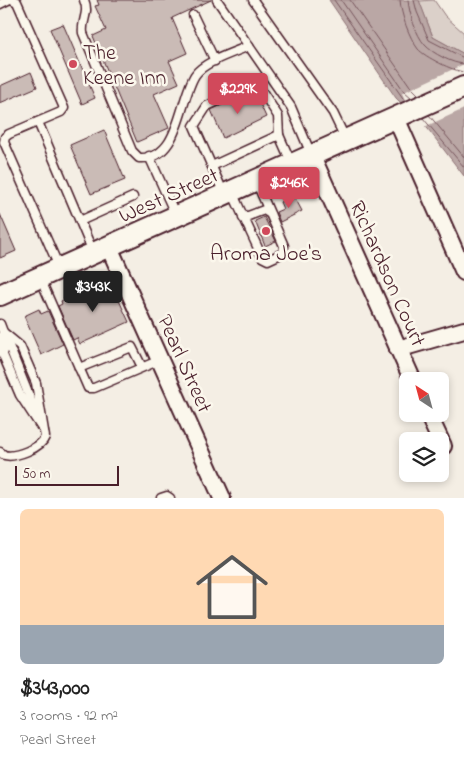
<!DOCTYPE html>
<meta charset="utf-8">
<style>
body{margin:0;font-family:"Indie Flower",sans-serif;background:#f2f2f2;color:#222;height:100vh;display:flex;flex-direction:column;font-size:19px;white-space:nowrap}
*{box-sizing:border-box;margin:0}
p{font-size:16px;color:#767676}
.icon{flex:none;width:28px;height:28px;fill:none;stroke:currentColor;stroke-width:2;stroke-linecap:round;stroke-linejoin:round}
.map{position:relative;height:498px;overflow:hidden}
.drawer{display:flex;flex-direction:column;background:#fff;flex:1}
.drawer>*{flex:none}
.needle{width:32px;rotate:324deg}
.buttons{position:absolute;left:399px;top:372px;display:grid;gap:10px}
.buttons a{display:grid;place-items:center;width:50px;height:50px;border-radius:8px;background:#fff;box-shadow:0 2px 8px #0003;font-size:25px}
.scale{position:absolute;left:15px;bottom:12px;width:104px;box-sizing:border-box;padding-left:5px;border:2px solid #4a1f2b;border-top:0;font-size:14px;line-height:18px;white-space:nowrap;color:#4a1f2b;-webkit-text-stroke:4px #fbf7ec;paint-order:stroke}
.price{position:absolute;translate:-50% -42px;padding:0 11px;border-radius:5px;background:#d1495b;color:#fff;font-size:16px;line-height:32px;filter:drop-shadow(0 1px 2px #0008)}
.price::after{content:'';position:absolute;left:50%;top:30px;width:15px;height:11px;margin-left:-8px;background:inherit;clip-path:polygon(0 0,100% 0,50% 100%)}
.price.selected{background:#222;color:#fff}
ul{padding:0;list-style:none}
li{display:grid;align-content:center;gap:10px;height:265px;padding:0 20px}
li span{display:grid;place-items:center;height:155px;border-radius:8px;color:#555}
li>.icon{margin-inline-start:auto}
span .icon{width:90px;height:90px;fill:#fffc;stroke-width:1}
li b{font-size:21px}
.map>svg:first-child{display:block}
</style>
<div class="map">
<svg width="464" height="498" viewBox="0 0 464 498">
<rect width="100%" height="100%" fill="#f4eee4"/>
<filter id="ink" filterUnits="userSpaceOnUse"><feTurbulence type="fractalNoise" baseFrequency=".02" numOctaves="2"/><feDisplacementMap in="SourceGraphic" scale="10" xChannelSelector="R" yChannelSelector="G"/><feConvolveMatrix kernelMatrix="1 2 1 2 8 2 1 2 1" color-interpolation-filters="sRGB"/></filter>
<g filter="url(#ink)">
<!-- green -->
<path fill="#dbd0c9" stroke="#92787a" d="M434,0L445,16L464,33V54L433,37L419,1Z"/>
<!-- water -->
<path fill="#baa7a5" stroke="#8d7174" d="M329,0H419L433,37L464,54V176L428,129L396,98Z"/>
<!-- pier -->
<path fill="#f4eee4" d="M464,64V109L422,128L414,120L402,93Z"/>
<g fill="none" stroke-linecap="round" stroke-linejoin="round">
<!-- shore -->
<g stroke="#77555c" stroke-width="1">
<path d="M334,0L405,101"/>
<path d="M341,0L404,91L412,98"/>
<path d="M350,0L410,86L419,95"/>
<path d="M400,0C401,15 409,37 418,49C425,57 453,71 464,72"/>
<path d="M408,0C409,13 416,35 425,45C432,53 453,64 464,64"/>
<path d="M414,0L417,12L429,40L464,58"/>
<path d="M429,115L464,157"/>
<path d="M423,118L464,167"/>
</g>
</g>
<!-- building -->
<g fill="#cabbb6" stroke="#4a1f2b">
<path d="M97,0H211L172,18L187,53L169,61L179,83L154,94L169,128L137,142L93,36L106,30L95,6L99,5Z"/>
<path d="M63,24L95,98L82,104L50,29Z"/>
<path d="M31,72L37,87L0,103V86Z"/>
<path d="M255,93L266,117L223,138L211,110L239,97L240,100Z"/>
<path d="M104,130L125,180L91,194L70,145Z"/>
<path d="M294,196L302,211L280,222L276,212L283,209L280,202Z"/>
<path d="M0,214L16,251L0,258Z"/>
<path d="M264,217L276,241L265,246L255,221Z"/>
<path d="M110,281L129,322L80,344L77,338L73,340L58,306L62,304L61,301L76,294L77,296Z"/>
<path d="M39,309L41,314L48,311L63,344L41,355L24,316Z"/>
</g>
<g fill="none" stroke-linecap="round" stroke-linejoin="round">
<defs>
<g id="service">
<path d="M13,0L17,2L64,108L61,112L9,134L5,137L4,142L59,267"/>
<path d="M84,0C90,13 81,21 83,33L132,151L139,158C180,161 179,100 195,75C203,62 235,52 249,46"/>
<path d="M217,0L291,107L311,154"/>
<path d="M253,0L333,113L345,138"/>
<path d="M0,4L8,0"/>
<path d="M193,15L215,61"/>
<path d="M38,122L93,252"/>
<path d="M149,156L176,216"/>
<path d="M212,166L279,135L291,162"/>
<path d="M232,192L262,257L268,260L283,253L284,246L256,181"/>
<path d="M224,194L194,126L207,106L250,86L260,88L278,116L279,135"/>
<path d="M243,218L264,210L270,214"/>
<path d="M80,221L133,197"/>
<path d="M40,278L88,388H94L160,360"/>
<path d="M0,324L3,332L20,346L36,383L45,437C41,448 15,458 4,455L0,452"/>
<path d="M3,332V355L20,395L41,427"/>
<path d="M5,336L36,413"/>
<path d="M79,368L132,347L142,367"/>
<path d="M161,498L167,496L170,498"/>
</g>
<g id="minor">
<path d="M396,118L464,272"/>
<path d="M312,156L413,381"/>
<path d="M109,247L222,498"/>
<path d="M398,349L464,330"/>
<path d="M428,414L443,446"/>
</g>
<path id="tertiary" d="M0,295L464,87"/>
</defs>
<!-- service casing -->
<use href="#service" stroke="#4a1f2b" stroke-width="11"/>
<!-- minor casing -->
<use href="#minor" stroke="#4a1f2b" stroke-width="20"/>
<!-- tertiary casing -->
<use href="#tertiary" stroke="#4a1f2b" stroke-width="24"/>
<!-- service -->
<use href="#service" stroke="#fbf7ec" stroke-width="8"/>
<!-- minor -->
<use href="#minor" stroke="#fbf7ec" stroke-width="16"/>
<!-- tertiary -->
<use href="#tertiary" stroke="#fbf7ec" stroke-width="20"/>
</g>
</g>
<!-- markers -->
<g fill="#d1495b" stroke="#fbf7ec" stroke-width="2">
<circle cx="73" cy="64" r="5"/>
<circle cx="266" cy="231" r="5"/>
</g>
<g text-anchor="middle" stroke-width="5" stroke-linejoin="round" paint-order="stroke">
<!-- poi labels -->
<g font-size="22" fill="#4a1f2b" stroke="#fbf7ec" text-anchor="start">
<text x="83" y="59">The<tspan x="83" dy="25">Keene Inn</tspan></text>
<text x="266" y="260" text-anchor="middle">Aroma Joe's</text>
</g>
<!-- street labels -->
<g font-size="22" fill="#4a1f2b" stroke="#fbf7ec">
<text transform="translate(168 194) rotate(-24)" y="8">West Street</text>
<text transform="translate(389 273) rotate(66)" y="8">Richardson Court</text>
<text transform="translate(186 363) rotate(66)" y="8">Pearl Street</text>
</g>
</g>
</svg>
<div class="buttons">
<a><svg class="needle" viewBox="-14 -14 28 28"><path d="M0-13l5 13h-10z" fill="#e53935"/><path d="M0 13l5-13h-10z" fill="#767676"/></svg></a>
<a><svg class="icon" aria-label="layers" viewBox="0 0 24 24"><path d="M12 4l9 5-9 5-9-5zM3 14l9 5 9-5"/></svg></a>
</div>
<div class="scale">50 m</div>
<b class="price" style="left:238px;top:115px">$229K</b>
<b class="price" style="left:289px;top:209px">$246K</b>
<b class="price selected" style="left:93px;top:313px">$343K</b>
</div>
<section class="drawer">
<ul>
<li><span style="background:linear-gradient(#ffd9b3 75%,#9aa5b1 0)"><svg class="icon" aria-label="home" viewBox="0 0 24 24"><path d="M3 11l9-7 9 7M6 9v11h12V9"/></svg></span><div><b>$343,000</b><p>3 rooms · 92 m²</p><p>Pearl Street</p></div></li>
</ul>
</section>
